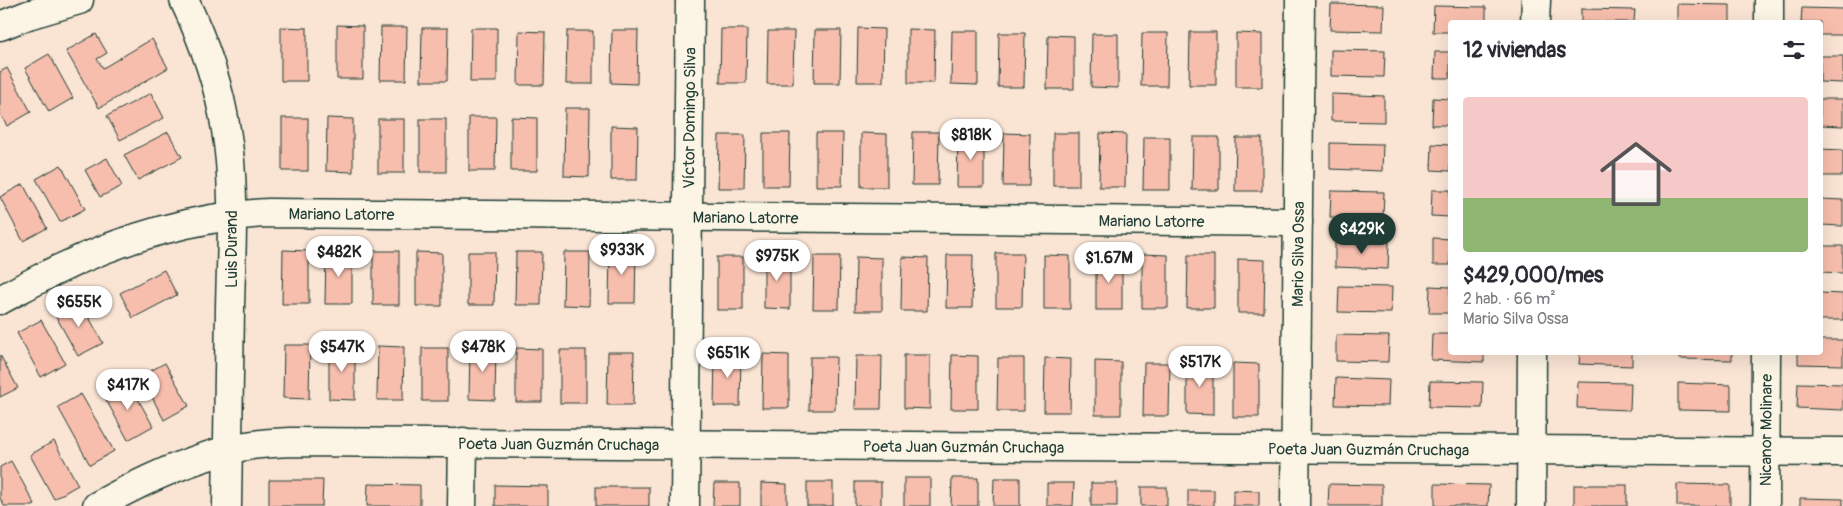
<!DOCTYPE html>
<html lang="es">
<meta charset="utf-8">
<style>
body{margin:0;font-family:Pangolin,sans-serif;background:#f2f2f3;color:#2b2b33;height:100vh;display:flex;flex-direction:column;font-size:19px;white-space:nowrap}
*{box-sizing:border-box;margin:0}
p{font-size:16px;color:#7c7c81}
.icon{flex:none;width:28px;height:28px;fill:none;stroke:currentColor;stroke-width:2;stroke-linecap:round;stroke-linejoin:round}
.map{position:relative;flex:1;overflow:hidden}
.drawer{position:absolute;left:1448px;top:20px;width:375px;height:335px;display:flex;flex-direction:column;background:#fff;border-radius:5px;box-shadow:0 5px 20px #0002}
.drawer>*{flex:none}
.price{position:absolute;translate:-50% -42px;padding:0 11px;border-radius:18px;background:#fff;color:#222;font-size:16px;line-height:32px;filter:drop-shadow(0 1px 2px #0008)}
.price::after{content:'';position:absolute;left:50%;top:30px;width:15px;height:11px;margin-left:-8px;background:inherit;clip-path:polygon(0 0,100% 0,50% 100%)}
.price.on{background:#1f3d34;color:#fff}
ul{padding:0;list-style:none}
li{display:grid;align-content:center;gap:10px;height:265px;padding:0 15px}
li+li{border-top:1px solid #e1e1e2}
li span{display:grid;place-items:center;height:155px;border-radius:5px;color:#555}
li>.icon{margin-inline-start:auto}
span .icon{width:90px;height:90px;fill:#fffc;stroke-width:1}
li b{font-size:21px}
h2{display:flex;justify-content:space-between;align-items:center;height:60px;padding:0 15px;font-size:21px}
.map>svg:first-child{display:block}
</style>
<div class="map">
<svg width="1843" height="506" viewBox="0 0 1843 506">
<rect width="100%" height="100%" fill="#fae4d4"/>
<filter id="ink" filterUnits="userSpaceOnUse"><feTurbulence type="fractalNoise" baseFrequency=".02" numOctaves="2"/><feDisplacementMap in="SourceGraphic" scale="10" xChannelSelector="R" yChannelSelector="G"/><feConvolveMatrix kernelMatrix="1 2 1 2 8 2 1 2 1" color-interpolation-filters="sRGB"/></filter>
<g filter="url(#ink)">
<!-- building -->
<g fill="#f7bead" stroke="#1f3d34">
<path d="M1331,4L1384,5L1383,31L1330,30Z"/>
<path d="M1677,4L1730,5V22H1677Z"/>
<path d="M1434,6L1486,7V22H1450V32H1433Z"/>
<path d="M1802,8L1843,9V35H1820V22H1801Z"/>
<path d="M1581,9L1635,10L1634,22H1581Z"/>
<path d="M337,25L363,26V79H337Z"/>
<path d="M281,27L307,28V81H281Z"/>
<path d="M381,27H407L406,80H380Z"/>
<path d="M422,28H448L447,81H421Z"/>
<path d="M471,28H497V82H470Z"/>
<path d="M858,28L884,29L883,82H857Z"/>
<path d="M721,29H747L746,83H720Z"/>
<path d="M908,29L935,30L934,83H908Z"/>
<path d="M612,30H638L637,84L611,83Z"/>
<path d="M815,30H841L840,83H814Z"/>
<path d="M519,31L545,32L544,85H518Z"/>
<path d="M567,31H593V84H566Z"/>
<path d="M768,31H794L793,84H767Z"/>
<path d="M952,31H978V85L951,84Z"/>
<path d="M1190,32H1216V85H1189Z"/>
<path d="M999,33H1025L1024,87H998Z"/>
<path d="M1142,33H1168L1167,86H1141Z"/>
<path d="M1236,33L1262,34V87H1236Z"/>
<path d="M96,34L107,53L97,59L103,68L152,39L168,68L99,108L66,51Z"/>
<path d="M1092,34H1118V88L1091,87Z"/>
<path d="M1048,35L1074,36V89H1047Z"/>
<path d="M1331,50L1385,51L1384,77L1331,76Z"/>
<path d="M1435,52H1450V78H1434Z"/>
<path d="M49,54L73,98L49,112L25,68Z"/>
<path d="M1820,56H1843V83L1820,82Z"/>
<path d="M7,68L31,112L7,126L0,114V72Z"/>
<path d="M151,93L164,118L120,140L107,116Z"/>
<path d="M1331,94L1384,96V122L1331,121Z"/>
<path d="M1433,98L1450,99V125H1432Z"/>
<path d="M1820,99H1843V126L1820,125Z"/>
<path d="M565,108H590L589,177L564,176Z"/>
<path d="M469,117H496L495,171H469Z"/>
<path d="M511,117L537,118V171H511Z"/>
<rect x="282" y="118" width="26" height="53"/>
<path d="M327,118L353,119V172L326,171Z"/>
<rect x="378" y="119" width="26" height="54"/>
<rect x="420" y="119" width="26" height="53"/>
<path d="M611,126L638,127L637,180H611Z"/>
<path d="M168,132L182,157L138,180L124,155Z"/>
<path d="M913,132H939L938,185H912Z"/>
<path d="M763,133H790L789,186H763Z"/>
<path d="M816,133H843L842,186H816Z"/>
<path d="M861,133L887,134V187H861Z"/>
<path d="M1004,133L1030,134L1029,186H1003Z"/>
<rect x="1053" y="133" width="26" height="53"/>
<path d="M1100,133L1126,134L1125,187H1099Z"/>
<path d="M958,134H984V187H957Z"/>
<path d="M719,135H745L744,188H718Z"/>
<path d="M1144,137H1170V190H1143Z"/>
<path d="M1193,137H1219V190H1192Z"/>
<path d="M1236,138H1262V191H1235Z"/>
<path d="M1330,143L1383,144L1382,171L1330,169Z"/>
<path d="M1432,144L1450,145V171L1431,170Z"/>
<path d="M1820,149L1843,150V176H1820Z"/>
<path d="M107,158L122,186L100,197L85,170Z"/>
<path d="M61,165L85,209L60,222L36,179Z"/>
<path d="M23,184L47,228L23,241L0,197Z"/>
<path d="M1432,190H1450V217L1431,216Z"/>
<path d="M1331,191L1384,192L1383,218L1330,217Z"/>
<path d="M1820,199L1843,200V226L1820,225Z"/>
<path d="M1433,238L1450,239V265H1433Z"/>
<path d="M1335,241L1389,242L1388,269L1335,267Z"/>
<path d="M1820,246H1843V273L1820,272Z"/>
<path d="M610,249L636,250L635,303H609Z"/>
<path d="M283,250L309,251V304H282Z"/>
<path d="M326,251H352V304H325Z"/>
<rect x="373" y="251" width="26" height="54"/>
<path d="M416,252L442,253V306H416Z"/>
<path d="M468,252H495L494,305H468Z"/>
<path d="M516,252H542L541,305H515Z"/>
<path d="M564,252H590L589,306L563,305Z"/>
<path d="M996,253H1023L1022,307H996Z"/>
<path d="M1142,254L1168,255V308H1142Z"/>
<path d="M764,255L790,256V309L764,308Z"/>
<path d="M947,255H973L972,308H946Z"/>
<path d="M1044,255L1070,256V309H1044Z"/>
<path d="M1188,255H1214V308H1187Z"/>
<path d="M814,256H840L839,309H813Z"/>
<rect x="717" y="257" width="26" height="53"/>
<path d="M856,257L882,258V311H855Z"/>
<path d="M902,257L928,258L927,311H901Z"/>
<rect x="1096" y="257" width="26" height="53"/>
<path d="M1238,259L1265,260L1264,313H1238Z"/>
<path d="M164,270L177,295L133,318L120,293Z"/>
<path d="M1339,286L1392,287L1391,313L1338,312Z"/>
<path d="M1430,286L1450,287V313H1429Z"/>
<path d="M1820,293L1843,294V320H1820Z"/>
<path d="M79,299L103,343L78,356L54,313Z"/>
<path d="M41,320L65,363L41,377L17,333Z"/>
<path d="M1432,334H1450V352H1484V362L1431,360Z"/>
<path d="M1336,335L1389,336L1388,362L1336,361Z"/>
<path d="M1820,340H1843V365L1798,364V352H1820Z"/>
<path d="M284,345H310L309,399L283,398Z"/>
<path d="M329,346H355V400L329,399Z"/>
<path d="M378,346L404,347L403,400H377Z"/>
<path d="M470,346H496L495,400L469,399Z"/>
<rect x="422" y="348" width="26" height="53"/>
<path d="M516,348L542,349V402H516Z"/>
<rect x="560" y="350" width="26" height="53"/>
<path d="M608,352H634L633,405H607Z"/>
<path d="M1580,352H1632V366L1579,364Z"/>
<path d="M1679,352H1732V360L1679,359Z"/>
<path d="M715,353H741L740,406H714Z"/>
<path d="M763,354L789,355V408H762Z"/>
<path d="M0,355L18,388L0,397Z"/>
<path d="M904,355H930V409L904,408Z"/>
<path d="M952,355L978,356V409H951Z"/>
<path d="M856,356H882L881,409H855Z"/>
<path d="M810,357H836L835,410H809Z"/>
<path d="M998,358H1024V411H997Z"/>
<path d="M1045,358L1071,359L1070,412H1044Z"/>
<path d="M1095,361L1121,362V415H1095Z"/>
<path d="M1187,361H1213V415L1187,414Z"/>
<path d="M165,363L189,406L164,420L141,376Z"/>
<path d="M1144,363H1170L1169,416H1143Z"/>
<path d="M1233,363L1259,364V417H1233Z"/>
<path d="M1336,378L1389,380L1388,406L1335,405Z"/>
<path d="M1430,381L1483,382L1482,408L1429,407Z"/>
<path d="M1578,382L1631,383L1630,410L1577,408Z"/>
<path d="M129,383L153,426L128,440L104,396Z"/>
<path d="M1678,383L1731,385V411L1678,410Z"/>
<path d="M1798,383L1843,384V410L1797,408Z"/>
<path d="M81,394L114,451L90,465L58,407Z"/>
<path d="M54,441L78,485L54,499L30,455Z"/>
<path d="M11,461L35,505L33,506H4L0,498V467Z"/>
<rect x="904" y="478" width="26" height="28"/>
<path d="M952,478H978V506H951Z"/>
<path d="M994,478H1020V506H993Z"/>
<path d="M269,480H323L322,506H269Z"/>
<rect x="807" y="482" width="26" height="24"/>
<rect x="855" y="482" width="26" height="24"/>
<path d="M714,483H740V506H713Z"/>
<path d="M761,483L787,484V506H761Z"/>
<path d="M1047,483H1074L1073,506H1047Z"/>
<rect x="1091" y="483" width="26" height="23"/>
<path d="M368,484L420,485V506H367Z"/>
<path d="M1329,484L1382,485V506H1328Z"/>
<path d="M1435,484L1489,485L1488,506H1435Z"/>
<path d="M1677,484L1730,485V506H1677Z"/>
<path d="M495,485L548,486V506H495Z"/>
<rect x="1574" y="485" width="53" height="21"/>
<rect x="596" y="487" width="53" height="19"/>
<rect x="1141" y="487" width="26" height="19"/>
<rect x="1188" y="490" width="26" height="16"/>
<path d="M1233,490L1259,491V506H1233Z"/>
<path d="M1800,498L1843,499V506H1800Z"/>
</g>
<g fill="none" stroke-linecap="round" stroke-linejoin="round">
<defs>
<g id="minor">
<path d="M184,0C204,42 219,84 226,130C236,188 231,249 230,308C229,374 228,440 227,506"/>
<path d="M1535,22L1536,0"/>
<path d="M1769,22V0"/>
<path d="M0,26L28,15L79,0"/>
<path id="s1" d="M0,300C19,290 38,279 57,270C122,238 196,216 269,213L1298,222"/>
<path id="s2" d="M97,506C138,483 182,462 228,450C249,444 271,443 292,442L1843,452"/>
<path d="M462,506L463,442"/>
<path id="s3" d="M685,506L690,0"/>
<path id="s4" d="M1295,506L1300,0"/>
<path d="M1531,506L1532,352"/>
<path id="s5" d="M1765,506L1766,352"/>
</g>
</defs>
<!-- minor casing -->
<use href="#minor" stroke="#1f3d34" stroke-width="31"/>
<!-- minor -->
<use href="#minor" stroke="#fcf5e5" stroke-width="28"/>
</g>
</g>
<g text-anchor="middle" stroke-width="4" stroke-linejoin="round" paint-order="stroke">
<!-- street labels -->
<g font-size="16" fill="#1f3d34" stroke="#fcf5e5">
<text dy="6" stroke="none"><textPath href="#s3" startOffset="388">Víctor Domingo Silva</textPath></text>
<text dy="6" stroke="none"><textPath href="#s1" startOffset="358">Mariano Latorre</textPath></text>
<text dy="6" stroke="none"><textPath href="#s1" startOffset="762">Mariano Latorre</textPath></text>
<text dy="6" stroke="none"><textPath href="#s1" startOffset="1168">Mariano Latorre</textPath></text>
<text transform="translate(231 249) rotate(-90)" y="6">Luis Durand</text>
<text dy="6" stroke="none"><textPath href="#s4" startOffset="252">Mario Silva Ossa</textPath></text>
<text dy="6" stroke="none"><textPath href="#s5" startOffset="76">Nicanor Molinare</textPath></text>
<text dy="6" stroke="none"><textPath href="#s2" startOffset="474">Poeta Juan Guzmán Cruchaga</textPath></text>
<text dy="6" stroke="none"><textPath href="#s2" startOffset="879">Poeta Juan Guzmán Cruchaga</textPath></text>
<text dy="6" stroke="none"><textPath href="#s2" startOffset="1284">Poeta Juan Guzmán Cruchaga</textPath></text>
</g>
</g>
</svg>
<b class="price" style="left:971px;top:161px">$818K</b>
<b class="price on" style="left:1362px;top:255px">$429K</b>
<b class="price" style="left:622px;top:276px">$933K</b>
<b class="price" style="left:339px;top:278px">$482K</b>
<b class="price" style="left:777px;top:282px">$975K</b>
<b class="price" style="left:1109px;top:284px">$1.67M</b>
<b class="price" style="left:79px;top:328px">$655K</b>
<b class="price" style="left:342px;top:373px">$547K</b>
<b class="price" style="left:483px;top:373px">$478K</b>
<b class="price" style="left:728px;top:379px">$651K</b>
<b class="price" style="left:1200px;top:388px">$517K</b>
<b class="price" style="left:128px;top:411px">$417K</b>
<section class="drawer">
<h2>12 viviendas<svg class="icon" aria-label="filters" viewBox="0 0 24 24"><path d="M4 7h16M4 17h16"/><circle cx="9" cy="7" r="2"/><circle cx="15" cy="17" r="2"/></svg></h2>
<ul>
<li><span style="background:linear-gradient(#f6c9c9 65%,#8fb573 0)"><svg class="icon" aria-label="home" viewBox="0 0 24 24"><path d="M3 11l9-7 9 7M6 9v11h12V9"/></svg></span><div><b>$429,000/mes</b><p>2 hab. · 66 m²</p><p>Mario Silva Ossa</p></div></li>
</ul>
</section>
</div>
